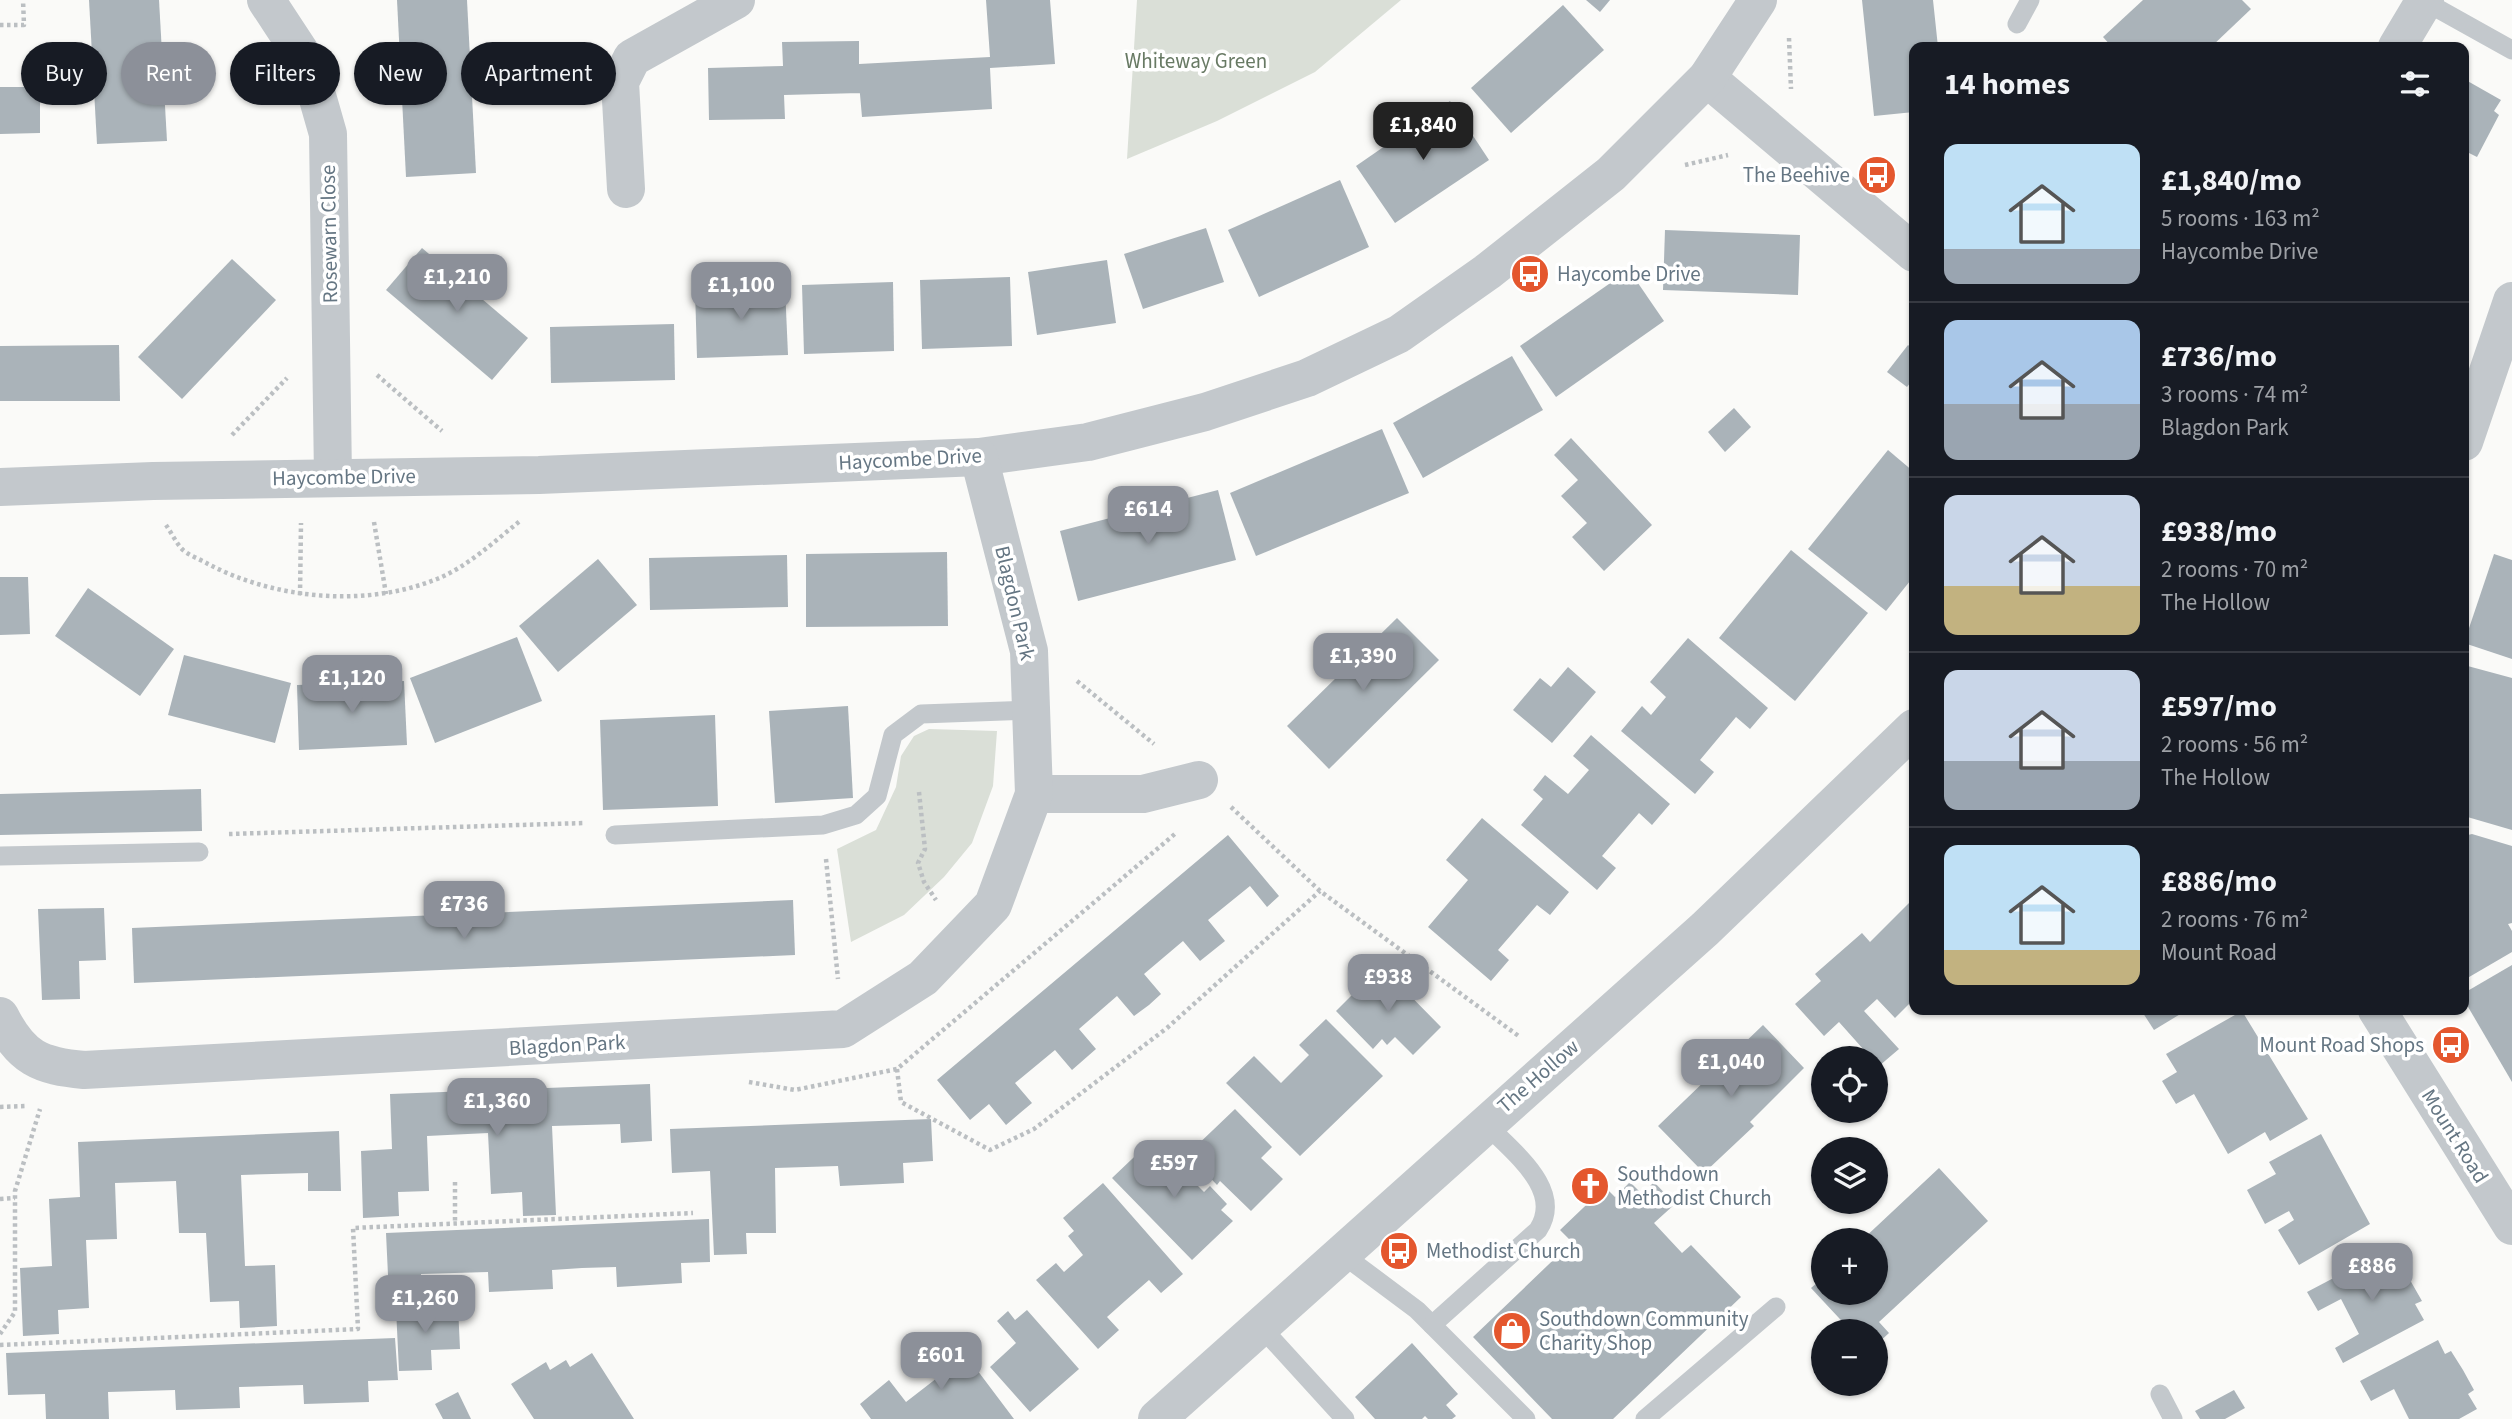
<!DOCTYPE html>
<meta charset="utf-8">
<style>
body{margin:0;font-family:"Source Sans 3",sans-serif;background:#20242c;color:#f1f3f6;height:100vh;display:flex;flex-direction:column;font-size:26px;white-space:nowrap}
*{box-sizing:border-box;margin:0}
p{font-size:23px;color:#9ea1a6}
.icon{flex:none;width:38px;height:38px;fill:none;stroke:currentColor;stroke-width:2;stroke-linecap:round;stroke-linejoin:round}
.map{position:relative;flex:1;overflow:hidden}
.details{position:absolute;left:1909px;top:42px;width:560px;height:973px;display:flex;flex-direction:column;background:#171b24;border-radius:14px;box-shadow:0 2px 5px #0004}
.details>*{flex:none}
.guide{position:absolute;left:21px;top:42px;width:665px;height:63px;display:flex;gap:14px}
.tools{position:absolute;left:1811px;top:1046px;display:grid;gap:14px}
.tools a{display:grid;place-items:center;width:77px;height:77px;border-radius:50%;background:#171b24;box-shadow:0 2px 5px #0004;font-size:35px}
.price{position:absolute;translate:-50% -60px;padding:0 16px;border-radius:14px;background:#8c9099;color:#fff;font-size:23px;line-height:46px;filter:drop-shadow(0 2px 4px #0008)}
.price::after{content:'';position:absolute;left:50%;top:42px;width:21px;height:16px;margin-left:-10px;background:inherit;clip-path:polygon(0 0,100% 0,50% 100%)}
.price.on{background:#222;color:#fff}
ul{padding:0;list-style:none}
li{display:flex;align-items:center;gap:21px;height:175px;padding:0 35px}
li+li{border-top:2px solid #363941}
li span{display:grid;place-items:center;flex:none;width:196px;height:140px;border-radius:14px;color:#555}
li>.icon{margin-inline-start:auto}
span .icon{width:84px;height:84px;fill:#fffc;stroke-width:1}
li b{font-size:30px}
h2{display:flex;justify-content:space-between;align-items:center;height:84px;padding:0 35px;font-size:30px}
.tag{padding:0 24px;border-radius:32px;background:#171b24;box-shadow:0 2px 5px #0004;font-size:24px;line-height:63px}
.tag.on{background:#8c9099;color:#fff}
.map>svg:first-child{display:block}
</style>
<div class="map">
<svg width="2512" height="1419" viewBox="0 0 2512 1419">
<rect width="100%" height="100%" fill="#fafaf8"/>
<!-- green -->
<g fill="#dadfd7">
<path d="M1137,0H1401L1315,72L1217,121L1127,159Z"/>
<path d="M929,729L997,731L993,786L972,843L944,877L904,915L851,942L837,849L876,830L896,787L901,756L914,736Z"/>
</g>
<!-- building -->
<g fill="#aab3b9">
<path d="M89,0H159L167,141L97,144Z"/>
<path d="M397,0H467L476,173L406,177Z"/>
<path d="M986,0H1050L1055,64L990,68L992,109L862,117L859,83L860,93L784,95L785,119L709,120L708,68L783,66L782,42L859,41V64L990,57Z"/>
<path d="M1586,0H1610L1600,12Z"/>
<path d="M1862,0H1933L1938,47H1914V112L1874,116Z"/>
<path d="M2143,0H2242L2251,9L2211,47H2112L2103,37Z"/>
<path d="M1563,5L1604,50L1511,133L1471,88Z"/>
<path d="M2464,79L2501,100L2494,111L2499,115L2477,157L2467,152L2464,156Z"/>
<path d="M0,87H40V133L0,134Z"/>
<path d="M1450,101L1489,160L1395,223L1356,166Z"/>
<path d="M1340,180L1369,247L1259,297L1228,230Z"/>
<path d="M1206,228L1224,282L1143,309L1124,254Z"/>
<path d="M1665,230L1800,235L1798,295L1663,290Z"/>
<path d="M422,248L528,338L492,380L386,290Z"/>
<path d="M232,259L276,300L182,399L138,357Z"/>
<path d="M1107,260L1116,323L1037,335L1028,272Z"/>
<path d="M1629,270L1664,321L1556,397L1520,346Z"/>
<path d="M1010,277L1012,346L922,349L920,280Z"/>
<path d="M893,282L894,351L804,354L802,285Z"/>
<path d="M785,287L788,355L697,358L695,289Z"/>
<path d="M674,324L675,380L551,383L550,327Z"/>
<path d="M119,345L120,401H0V346Z"/>
<path d="M1908,345L1914,350V378L1907,387L1887,372Z"/>
<path d="M1512,356L1543,410L1423,478L1393,423Z"/>
<path d="M1734,408L1751,427L1725,452L1708,432Z"/>
<path d="M1382,429L1409,493L1256,556L1230,493Z"/>
<path d="M1571,438L1652,525L1604,571L1572,537L1587,523L1561,496L1578,480L1554,455Z"/>
<path d="M1888,450L1914,472V576L1886,611L1808,549Z"/>
<path d="M1218,490L1236,560L1078,601L1060,531Z"/>
<path d="M1791,550L1868,613L1795,701L1719,638Z"/>
<path d="M947,552L948,626L806,627V554Z"/>
<path d="M2494,554L2512,560V659L2464,643Z"/>
<path d="M787,555L788,607L650,610L649,558Z"/>
<path d="M598,559L637,605L558,672L519,626Z"/>
<path d="M0,577H28L30,634L0,635Z"/>
<path d="M88,588L174,649L140,696L55,636Z"/>
<path d="M1397,618L1439,660L1329,769L1287,726Z"/>
<path d="M517,637L542,701L435,743L410,678Z"/>
<path d="M1688,638L1768,708L1750,729L1736,717L1700,760L1714,772L1695,794L1621,731L1642,706L1651,715L1666,697L1650,682Z"/>
<path d="M184,655L291,683L275,743L168,715Z"/>
<path d="M2464,665L2512,678V830L2464,816Z"/>
<path d="M1568,667L1596,692L1552,743L1513,710L1540,678L1551,687Z"/>
<path d="M404,681L407,745L299,750L297,685Z"/>
<path d="M848,706L853,798L775,803L769,711Z"/>
<path d="M715,715L718,806L603,810L600,720Z"/>
<path d="M1591,735L1670,804L1652,825L1639,813L1602,856L1616,868L1597,890L1521,825L1543,799L1533,790L1545,775L1568,794L1589,770L1573,756Z"/>
<path d="M201,789L202,831L0,835V794Z"/>
<path d="M1482,818L1569,892L1550,915L1537,905L1498,950L1509,960L1491,981L1428,927L1468,880L1446,860Z"/>
<path d="M2472,834L2512,846V923L2508,924L2512,931V952L2464,980V836Z"/>
<path d="M1228,835L1279,896L1267,907L1250,886L1208,920L1225,941L1200,961L1183,941L1144,974L1161,994L1149,1005L1134,1016L1117,996L1079,1029L1096,1049L1072,1070L1055,1050L1015,1083L1032,1103L1020,1113L1006,1125L989,1104L970,1120L937,1080Z"/>
<path d="M1914,898V954L1912,957L1914,960V999L1895,1018L1877,999L1864,1011L1899,1049L1879,1066L1876,1059H1872L1839,1022L1824,1036L1795,1004L1821,981L1815,974L1862,933L1870,942Z"/>
<path d="M793,900L795,955L134,983L132,928Z"/>
<path d="M104,908L106,960L79,961L80,999L42,1000L38,909Z"/>
<path d="M2512,965V1082L2464,1000V993Z"/>
<path d="M1381,966L1441,1027L1413,1055L1395,1037L1387,1045L1382,1039L1373,1049L1336,1011Z"/>
<path d="M2141,1010H2187L2154,1030Z"/>
<path d="M2242,1011L2308,1119L2270,1141L2265,1132L2228,1154L2194,1094L2176,1104L2162,1081L2177,1072L2166,1054Z"/>
<path d="M1326,1019L1383,1076L1300,1156L1226,1083L1254,1056L1281,1083L1309,1055L1299,1045Z"/>
<path d="M1763,1025L1804,1068L1750,1122L1754,1126L1704,1173L1658,1126Z"/>
<path d="M650,1084L652,1141L621,1143L620,1124L552,1126L556,1215L523,1216L522,1192L491,1194L488,1133L427,1136L429,1191L398,1192L399,1216L363,1218L361,1151L392,1149L390,1094Z"/>
<path d="M1235,1109L1272,1147L1261,1158L1283,1179L1251,1211L1220,1181L1217,1185L1198,1165L1202,1162L1191,1151Z"/>
<path d="M931,1119L933,1161L903,1163L904,1183L840,1186L838,1166L775,1168L776,1233H746L747,1254L714,1255L710,1171L672,1173L670,1129Z"/>
<path d="M339,1131L341,1191H308V1173L241,1175L245,1266L275,1265L277,1326L240,1328L239,1301L210,1302L206,1233H179L176,1181L115,1183L117,1239L86,1240L89,1308L58,1310L59,1334L23,1336L20,1268L52,1266L49,1199L80,1197L78,1142Z"/>
<path d="M2321,1134L2370,1224L2299,1265L2278,1230L2294,1220L2289,1211L2265,1224L2247,1190L2276,1174L2269,1162Z"/>
<path d="M1152,1140L1204,1192L1210,1186L1227,1204L1221,1210L1233,1221L1192,1260L1112,1178Z"/>
<path d="M1939,1168L1988,1221L1879,1322L1889,1333L1876,1345V1332H1852L1811,1288L1824,1277V1293H1876V1241H1861Z"/>
<path d="M1630,1182L1642,1194L1654,1182L1675,1204L1654,1223L1682,1253L1691,1245L1741,1297L1613,1419H1552L1473,1337L1572,1242L1560,1230L1605,1187L1615,1197Z"/>
<path d="M1103,1183L1183,1274L1161,1293L1149,1280L1125,1301L1107,1317L1119,1330L1098,1349L1036,1280L1056,1263L1064,1272L1083,1255L1068,1236L1074,1231L1063,1218Z"/>
<path d="M709,1219L710,1262L681,1263L682,1283L617,1287L616,1267L582,1268L552,1270L553,1289L489,1292L488,1272L421,1274L422,1294L389,1296L386,1233Z"/>
<path d="M2385,1251L2393,1265L2399,1261L2410,1280L2422,1301L2415,1304L2424,1320L2343,1363L2335,1348L2359,1334L2341,1299L2318,1311L2307,1292Z"/>
<path d="M458,1306L460,1349L431,1350L432,1370L399,1371L396,1308Z"/>
<path d="M1027,1310L1079,1369L1030,1412L990,1367L1016,1343L997,1321L1008,1311L1015,1320Z"/>
<path d="M950,1334L1014,1419H871L860,1404L889,1380L906,1402L937,1378L921,1357Z"/>
<path d="M395,1338L398,1380L368,1381L369,1402L304,1404L303,1385L239,1387L240,1408L176,1410L175,1390L108,1392L109,1419H46L45,1394L8,1395L6,1353Z"/>
<path d="M2438,1340L2445,1354L2451,1351L2463,1370L2474,1390L2468,1394L2477,1409L2459,1419H2409L2394,1389L2371,1401L2360,1381Z"/>
<path d="M1412,1343L1458,1394L1446,1405L1456,1416L1452,1419H1428L1425,1416L1422,1419H1375L1355,1397Z"/>
<path d="M592,1353L634,1419H534L511,1384L546,1362L550,1370L566,1360L570,1367Z"/>
<path d="M2234,1390L2245,1408L2225,1419H2200L2195,1411Z"/>
<path d="M458,1392L471,1419H443L435,1404Z"/>
</g>
<g fill="none" stroke-linecap="round" stroke-linejoin="round">
<!-- path -->
<g stroke="#bbbfc2" stroke-width="4.5" stroke-dasharray="3.5 3.5" stroke-linecap="butt">
<path d="M0,25H24L23,0"/>
<path d="M1789,38L1791,89"/>
<path d="M1685,165L1728,155"/>
<path d="M377,375L442,431"/>
<path d="M232,435L287,378"/>
<path d="M374,522L386,594"/>
<path d="M166,525C171,532 175,541 181,548C187,555 200,559 208,564C275,599 365,608 437,579C467,567 495,541 520,521"/>
<path d="M300,595L301,523"/>
<path d="M1077,681L1154,744"/>
<path d="M919,792L925,849L918,863L924,882L936,900"/>
<path d="M1231,807L1320,891L1520,1037"/>
<path d="M229,834L584,823"/>
<path d="M826,859L838,979"/>
<path d="M897,1069L901,1102L990,1150L1034,1129L1167,1028L1320,891"/>
<path d="M749,1082L795,1090L897,1069L1176,833"/>
<path d="M0,1107L26,1106"/>
<path d="M455,1182V1223"/>
<path d="M0,1199L15,1198"/>
<path d="M0,1334L15,1312V1191L40,1109"/>
<path d="M0,1345L358,1329L353,1228L693,1213"/>
</g>
<!-- service -->
<g stroke="#c3c8cc" stroke-width="19">
<path d="M2424,1L2512,50"/>
<path d="M2017,24L2030,0"/>
<path d="M615,835L823,825L856,815L877,796L893,735L921,714L1032,710"/>
<path d="M0,856L199,852"/>
<path d="M1342,1254L1417,1310L1526,1419"/>
<path d="M1432,1325L1538,1230C1565,1189 1511,1151 1485,1123"/>
<path d="M1262,1328L1345,1419"/>
<path d="M2160,1394L2173,1419"/>
<path d="M1645,1419L1776,1307"/>
</g>
<!-- minor -->
<g stroke="#c3c8cc" stroke-width="38">
<path d="M266,0L308,64L328,134L333,477"/>
<path d="M1707,78L1914,253"/>
<path d="M626,189L620,82L632,58L736,0"/>
<path d="M2464,442L2512,301"/>
<path d="M0,487L153,481L539,475L979,457L1088,442L1205,412L1307,378L1399,334L1487,272L1611,174L1707,78L1758,0"/>
<path d="M1034,794H1143L1199,780"/>
<path d="M2377,1010L2512,1226"/>
<path d="M0,1016C21,1058 40,1066 84,1070L843,1029L923,978L993,905L1034,794L1029,651L979,457"/>
</g>
<!-- tertiary -->
<g stroke="#c3c8cc" stroke-width="38">
<path d="M2397,47L2425,0"/>
<path d="M1157,1419L1705,929L1914,728"/>
</g>
</g>
<!-- icons -->
<defs>
<symbol id="bus-disc" viewBox="-11 -11 22 22"><circle r="9.5" fill="#e4572e" stroke="#fff"/><path d="M-5-6H5V4H4V6H2V4H-2V6H-4V4H-5ZM-3.5-4V0h7V-4ZM-3.5 1.2v1.5H-2V1.2ZM2 1.2v1.5H3.5V1.2Z" fill="#fff"/></symbol>
<symbol id="church-disc" viewBox="-11 -11 22 22"><circle r="9.5" fill="#e4572e" stroke="#fff"/><path d="M-1.2-6h2.4v3.5h3.3v2.4h-3.3V6h-2.4V-.1h-3.3v-2.4h3.3Z" fill="#fff"/></symbol>
<symbol id="shop-disc" viewBox="-11 -11 22 22"><circle r="9.5" fill="#e4572e" stroke="#fff"/><path d="M-5-2.5h2.3a2.7 3.5 0 0 1 5.4 0H5L5.5 6h-11ZM-1.5-2.5h3a1.5 2.3 0 0 0-3 0Z" fill="#fff"/></symbol>
</defs>
<g fill-rule="evenodd">
<use href="#bus-disc" x="1855" y="153" width="44" height="44"/>
<use href="#bus-disc" x="1508" y="252" width="44" height="44"/>
<use href="#bus-disc" x="2429" y="1023" width="44" height="44"/>
<use href="#church-disc" x="1568" y="1164" width="44" height="44"/>
<use href="#bus-disc" x="1377" y="1229" width="44" height="44"/>
<use href="#shop-disc" x="1490" y="1309" width="44" height="44"/>
</g>
<g text-anchor="middle" stroke-width="7" stroke-linejoin="round" paint-order="stroke">
<!-- park labels -->
<g font-size="21" fill="#687a64" stroke="#fff">
<text x="1196" y="68">Whiteway Green</text>
</g>
<!-- poi labels -->
<g font-size="21" fill="#657683" stroke="#fff" text-anchor="start">
<text x="1850" y="182" text-anchor="end">The Beehive</text>
<text x="1557" y="281">Haycombe Drive</text>
<text x="2424" y="1052" text-anchor="end">Mount Road Shops</text>
<text x="1617" y="1181">Southdown<tspan x="1617" dy="24">Methodist Church</tspan></text>
<text x="1426" y="1258">Methodist Church</text>
<text x="1539" y="1326">Southdown Community<tspan x="1539" dy="24">Charity Shop</tspan></text>
</g>
<!-- street labels -->
<g font-size="21" fill="#657683" stroke="#fff">
<text transform="translate(329 234) rotate(-91)" y="7">Rosewarn Close</text>
<text transform="translate(910 459) rotate(-3)" y="7">Haycombe Drive</text>
<text transform="translate(344 477) rotate(-1)" y="7">Haycombe Drive</text>
<text transform="translate(1015 603) rotate(77)" y="7">Blagdon Park</text>
<text transform="translate(567 1045) rotate(-3)" y="7">Blagdon Park</text>
<text transform="translate(1538 1076) rotate(-41)" y="7">The Hollow</text>
<text transform="translate(2455 1136) rotate(58)" y="7">Mount Road</text>
</g>
</g>
</svg>
<div class="tools">
<a><svg class="icon" aria-label="locate" viewBox="0 0 24 24"><circle cx="12" cy="12" r="6"/><path d="M12 2v4M12 18v4M2 12h4M18 12h4"/></svg></a>
<a><svg class="icon" aria-label="layers" viewBox="0 0 24 24"><path d="M12 4l9 5-9 5-9-5zM3 14l9 5 9-5"/></svg></a>
<a>+</a>
<a>−</a>
</div>
<b class="price on" style="left:1423px;top:162px">£1,840</b>
<b class="price" style="left:457px;top:314px">£1,210</b>
<b class="price" style="left:741px;top:322px">£1,100</b>
<b class="price" style="left:1148px;top:546px">£614</b>
<b class="price" style="left:1363px;top:693px">£1,390</b>
<b class="price" style="left:352px;top:715px">£1,120</b>
<b class="price" style="left:464px;top:941px">£736</b>
<b class="price" style="left:1388px;top:1014px">£938</b>
<b class="price" style="left:1731px;top:1099px">£1,040</b>
<b class="price" style="left:497px;top:1138px">£1,360</b>
<b class="price" style="left:1174px;top:1200px">£597</b>
<b class="price" style="left:2372px;top:1303px">£886</b>
<b class="price" style="left:425px;top:1335px">£1,260</b>
<b class="price" style="left:941px;top:1392px">£601</b>
<div class="guide">
<a class="tag">Buy</a>
<a class="tag on">Rent</a>
<a class="tag">Filters</a>
<a class="tag">New</a>
<a class="tag">Apartment</a>
</div>
<section class="details">
<h2>14 homes<svg class="icon" aria-label="filters" viewBox="0 0 24 24"><path d="M4 7h16M4 17h16"/><circle cx="9" cy="7" r="2"/><circle cx="15" cy="17" r="2"/></svg></h2>
<ul>
<li><span style="background:linear-gradient(#bfe0f5 75%,#9aa5b1 0)"><svg class="icon" aria-label="home" viewBox="0 0 24 24"><path d="M3 11l9-7 9 7M6 9v11h12V9"/></svg></span><div><b>£1,840/mo</b><p>5 rooms · 163 m²</p><p>Haycombe Drive</p></div></li>
<li><span style="background:linear-gradient(#a9c7e8 60%,#9aa5b1 0)"><svg class="icon" aria-label="home" viewBox="0 0 24 24"><path d="M3 11l9-7 9 7M6 9v11h12V9"/></svg></span><div><b>£736/mo</b><p>3 rooms · 74 m²</p><p>Blagdon Park</p></div></li>
<li><span style="background:linear-gradient(#c9d6e8 65%,#c2b280 0)"><svg class="icon" aria-label="home" viewBox="0 0 24 24"><path d="M3 11l9-7 9 7M6 9v11h12V9"/></svg></span><div><b>£938/mo</b><p>2 rooms · 70 m²</p><p>The Hollow</p></div></li>
<li><span style="background:linear-gradient(#c9d6e8 65%,#9aa5b1 0)"><svg class="icon" aria-label="home" viewBox="0 0 24 24"><path d="M3 11l9-7 9 7M6 9v11h12V9"/></svg></span><div><b>£597/mo</b><p>2 rooms · 56 m²</p><p>The Hollow</p></div></li>
<li><span style="background:linear-gradient(#bfe0f5 75%,#c2b280 0)"><svg class="icon" aria-label="home" viewBox="0 0 24 24"><path d="M3 11l9-7 9 7M6 9v11h12V9"/></svg></span><div><b>£886/mo</b><p>2 rooms · 76 m²</p><p>Mount Road</p></div></li>
</ul>
</section>
</div>
